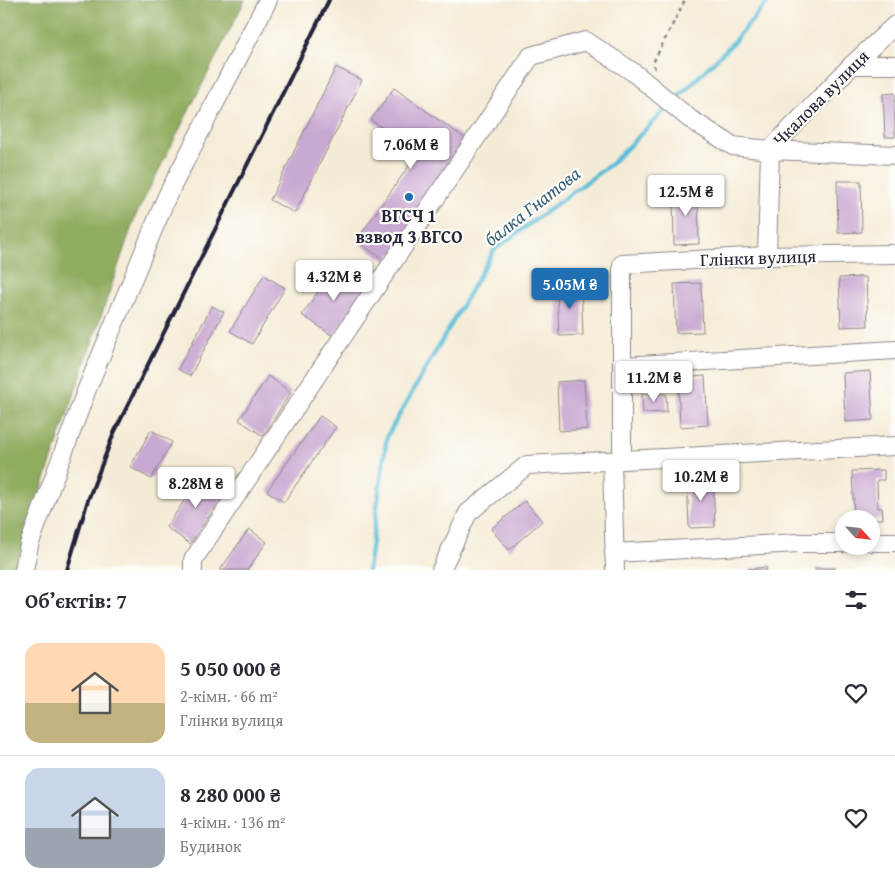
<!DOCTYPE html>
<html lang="uk">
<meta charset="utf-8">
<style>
body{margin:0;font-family:"Gentium Book Plus",serif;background:#f2f2f3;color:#2b2b33;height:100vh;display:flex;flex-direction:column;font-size:19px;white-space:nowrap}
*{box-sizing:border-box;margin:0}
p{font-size:16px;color:#7c7c81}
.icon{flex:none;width:28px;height:28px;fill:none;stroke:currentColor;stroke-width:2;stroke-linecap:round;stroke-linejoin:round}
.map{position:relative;height:570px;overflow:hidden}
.panel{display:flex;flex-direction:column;background:#fff;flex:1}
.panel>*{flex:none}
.needle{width:32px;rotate:117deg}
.tools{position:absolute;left:835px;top:510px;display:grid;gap:10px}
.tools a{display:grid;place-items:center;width:45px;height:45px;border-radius:50%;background:#fff;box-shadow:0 2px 8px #0003;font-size:25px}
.price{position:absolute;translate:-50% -42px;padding:0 11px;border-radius:5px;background:#fff;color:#222;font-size:16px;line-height:32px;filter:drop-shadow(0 1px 2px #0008)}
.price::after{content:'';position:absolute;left:50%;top:30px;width:15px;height:11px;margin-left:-8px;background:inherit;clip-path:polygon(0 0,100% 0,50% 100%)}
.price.selected{background:#1f6fb2;color:#fff}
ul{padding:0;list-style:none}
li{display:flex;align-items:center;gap:15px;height:125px;padding:0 25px}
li+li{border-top:1px solid #e1e1e2}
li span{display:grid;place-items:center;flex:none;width:140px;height:100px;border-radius:15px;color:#555}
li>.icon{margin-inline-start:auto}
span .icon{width:60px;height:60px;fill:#fffc;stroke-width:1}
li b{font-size:21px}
h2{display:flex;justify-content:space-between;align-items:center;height:60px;padding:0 25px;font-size:21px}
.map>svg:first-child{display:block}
</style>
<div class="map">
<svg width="895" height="570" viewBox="0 0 895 570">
<rect width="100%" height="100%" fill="#fdfcf7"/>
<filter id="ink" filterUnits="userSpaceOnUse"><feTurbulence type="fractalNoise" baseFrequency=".02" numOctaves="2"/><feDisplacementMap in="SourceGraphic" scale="10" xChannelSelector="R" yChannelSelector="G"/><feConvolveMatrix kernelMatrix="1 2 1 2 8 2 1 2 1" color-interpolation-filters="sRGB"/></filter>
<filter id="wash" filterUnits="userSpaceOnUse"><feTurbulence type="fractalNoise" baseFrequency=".0096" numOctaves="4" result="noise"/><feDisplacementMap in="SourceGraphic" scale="20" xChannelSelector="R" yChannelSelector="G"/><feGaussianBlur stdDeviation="1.12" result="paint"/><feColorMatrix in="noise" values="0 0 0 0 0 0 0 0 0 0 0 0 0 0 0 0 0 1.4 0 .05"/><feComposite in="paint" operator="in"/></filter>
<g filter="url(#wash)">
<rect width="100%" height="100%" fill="#f5ecd7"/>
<!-- forest -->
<path fill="#90ac5e" stroke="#59674c" d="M0,0H245L135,217L14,570H0Z"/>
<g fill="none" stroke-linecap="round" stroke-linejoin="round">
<!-- stream -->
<g stroke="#59bcd8" stroke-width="4.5">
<path d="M674,101L730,46L769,0"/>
<path d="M368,570L387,436L494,250L611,164L668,107"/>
</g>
</g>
<g id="blocks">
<!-- building -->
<g fill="#c9a8d2">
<path d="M336,67L362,80L295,213L270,200Z"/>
<path d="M394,88L470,142L386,261L356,241L418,153L371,120Z"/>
<path d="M895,93V137H885L883,94Z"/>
<path d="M837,181H861L862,232L838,233Z"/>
<path d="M673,190H698L699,244L674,245Z"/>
<path d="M335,267L367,289L333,336L302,315Z"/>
<path d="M264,275L285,288L252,344L230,331Z"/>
<path d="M866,277L868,326L841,327L839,278Z"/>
<path d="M701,283L703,332L676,333L674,284Z"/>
<path d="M581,285L583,335L559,336L557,286Z"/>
<path d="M212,306L224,312L190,376L178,369Z"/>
<path d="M870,371L873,420L845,422L843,373Z"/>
<path d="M268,376L291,392L263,436L239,420Z"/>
<path d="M705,376L708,425L680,427L678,378Z"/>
<path d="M584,380L587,429L559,431L557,382Z"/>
<path d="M642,394H666L667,412L643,413Z"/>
<path d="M320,416L336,427L284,502L267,491Z"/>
<path d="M151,430L172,442L151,479L130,467Z"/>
<path d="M884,470V480H877L878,508H882L883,519H854L852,471Z"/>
<path d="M202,475L226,491L190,544L166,527Z"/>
<path d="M713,475L715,527L689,528L687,476Z"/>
<path d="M525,501L542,521L509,550L491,529Z"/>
<path d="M249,529L267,542L247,570H220Z"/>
<path d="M766,567L767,570H748V569Z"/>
<rect x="815" y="568" width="20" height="2"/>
</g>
</g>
</g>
<g filter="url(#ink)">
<use href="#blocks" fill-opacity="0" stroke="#8c8789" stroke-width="1"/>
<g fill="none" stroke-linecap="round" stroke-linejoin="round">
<defs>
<g id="minor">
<path d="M852,65H895"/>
<path d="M770,150L852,65L895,25"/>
<path d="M767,256L770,150"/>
<path d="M622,366L895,350"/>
<path d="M622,460V264L767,256L895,254"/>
<path d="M612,461L615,570"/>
<path d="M871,542H895"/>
<path d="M614,553L798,543H844"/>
<path d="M24,570L29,545L87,389L167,196L268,0"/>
<path d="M193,570V560L531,56L586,41L633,72L690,119L733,146L770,150L895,155"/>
<path d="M441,570L468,513L527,465L895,446"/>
</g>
</defs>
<!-- minor casing -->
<use href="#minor" stroke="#8c8789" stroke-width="20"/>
<!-- path -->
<path stroke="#8c8789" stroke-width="2.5" stroke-dasharray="4 4" stroke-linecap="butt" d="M655,69L653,63L685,0"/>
<!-- minor -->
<use href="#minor" stroke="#fff" stroke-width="18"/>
<!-- rail -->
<path stroke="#22223b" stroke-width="4" d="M67,570L88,500L114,433L329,0"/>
</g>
</g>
<!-- markers -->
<circle fill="#1f6fb2" stroke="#fdfcf7" stroke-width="2" cx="409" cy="197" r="5"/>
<g text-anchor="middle" stroke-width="4.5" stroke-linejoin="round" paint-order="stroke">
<!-- street labels -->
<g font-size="18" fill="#22223b" stroke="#fdfcf7">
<text transform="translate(821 98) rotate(-45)" y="6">Чкалова вулиця</text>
<text transform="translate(758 258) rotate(-2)" y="6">Глінки вулиця</text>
</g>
<!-- poi labels -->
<g font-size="18" font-weight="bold" fill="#22223b" stroke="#fdfcf7">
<text x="409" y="222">ВГСЧ 1<tspan x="409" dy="21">взвод 3 ВГСО</tspan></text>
</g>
<!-- water labels -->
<g font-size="19" font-style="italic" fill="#38607a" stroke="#fdfcf7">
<text transform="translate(532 206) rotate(-38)" y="7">балка Гнатова</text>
</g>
</g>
</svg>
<div class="tools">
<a><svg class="needle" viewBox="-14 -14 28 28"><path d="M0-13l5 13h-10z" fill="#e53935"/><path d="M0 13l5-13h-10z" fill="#7c7c81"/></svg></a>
</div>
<b class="price" style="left:411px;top:170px">7.06M ₴</b>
<b class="price" style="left:686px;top:217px">12.5M ₴</b>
<b class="price" style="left:334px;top:302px">4.32M ₴</b>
<b class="price selected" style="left:570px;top:310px">5.05M ₴</b>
<b class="price" style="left:654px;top:403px">11.2M ₴</b>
<b class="price" style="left:701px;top:502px">10.2M ₴</b>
<b class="price" style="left:196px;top:509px">8.28M ₴</b>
</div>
<section class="panel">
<h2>Об’єктів: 7<svg class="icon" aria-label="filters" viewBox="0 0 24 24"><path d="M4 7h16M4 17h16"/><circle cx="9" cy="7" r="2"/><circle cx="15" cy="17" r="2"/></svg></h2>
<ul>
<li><span style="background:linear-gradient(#ffd9b3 60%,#c2b280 0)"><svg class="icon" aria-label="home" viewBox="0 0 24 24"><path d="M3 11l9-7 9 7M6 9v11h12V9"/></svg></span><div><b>5 050 000 ₴</b><p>2-кімн. · 66 m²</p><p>Глінки вулиця</p></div><svg class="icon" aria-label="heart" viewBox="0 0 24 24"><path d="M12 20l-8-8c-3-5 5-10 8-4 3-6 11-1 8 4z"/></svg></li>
<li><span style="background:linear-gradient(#c9d6e8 60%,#9aa5b1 0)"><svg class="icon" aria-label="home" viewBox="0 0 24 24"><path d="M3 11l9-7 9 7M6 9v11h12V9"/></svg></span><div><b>8 280 000 ₴</b><p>4-кімн. · 136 m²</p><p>Будинок</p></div><svg class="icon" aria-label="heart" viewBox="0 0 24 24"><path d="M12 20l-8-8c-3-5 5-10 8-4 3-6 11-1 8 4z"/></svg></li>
</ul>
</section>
